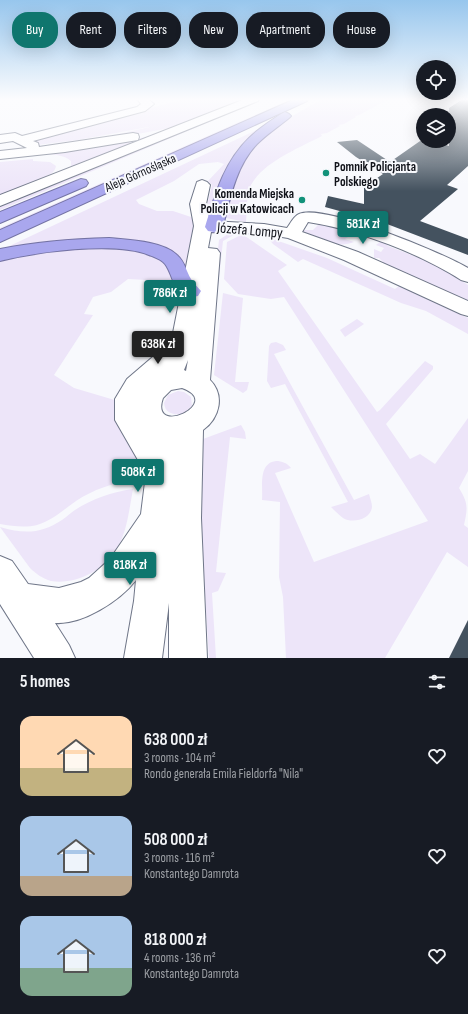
<!DOCTYPE html>
<meta charset="utf-8">
<style>
body{margin:0;font-family:"Sofia Sans Condensed",sans-serif;background:#20242c;color:#f1f3f6;height:100vh;display:flex;flex-direction:column;font-size:15px;white-space:nowrap}
*{box-sizing:border-box;margin:0}
p{font-size:13px;color:#9ea1a6}
.icon{flex:none;width:22px;height:22px;fill:none;stroke:currentColor;stroke-width:2;stroke-linecap:round;stroke-linejoin:round}
.map{position:relative;height:658px;overflow:hidden}
.panel{display:flex;flex-direction:column;background:#171b24;flex:1}
.panel>*{flex:none}
.guide{position:absolute;left:12px;top:12px;width:444px;height:36px;display:flex;gap:8px}
.fabs{position:absolute;left:416px;top:60px;display:grid;gap:8px}
.fabs a{display:grid;place-items:center;width:40px;height:40px;border-radius:50%;background:#171b24;box-shadow:0 4px 16px #0002;font-size:20px}
.price{position:absolute;translate:-50% -34px;padding:0 9px;border-radius:4px;background:#0f766e;color:#fff;font-size:13px;line-height:26px;filter:drop-shadow(0 1px 2px #0008)}
.price::after{content:'';position:absolute;left:50%;top:24px;width:12px;height:9px;margin-left:-6px;background:inherit;clip-path:polygon(0 0,100% 0,50% 100%)}
.price.on{background:#222;color:#fff}
ul{padding:0;list-style:none}
li{display:flex;align-items:center;gap:12px;height:100px;padding:0 20px}
li span{display:grid;place-items:center;flex:none;width:112px;height:80px;border-radius:12px;color:#555}
li>.icon{margin-inline-start:auto}
span .icon{width:48px;height:48px;fill:#fffc;stroke-width:1}
li b{font-size:17px}
h2{display:flex;justify-content:space-between;align-items:center;height:48px;padding:0 20px;font-size:17px}
.tag{padding:0 14px;border-radius:16px;background:#171b24;box-shadow:0 4px 16px #0002;font-size:14px;line-height:36px}
.tag.on{background:#0f766e;color:#fff}
.map>svg:first-child{display:block}
</style>
<div class="map">
<svg width="468" height="658" viewBox="0 0 468 658">
<rect width="100%" height="100%" fill="#f8f9fd"/>
<!-- green -->
<g fill="#ede5f9">
<path d="M185,99H248L197,119L170,128L121,137L47,148L40,146L105,137L154,126L78,140L37,145L28,140Z"/>
<path d="M261,99H264L0,210V206L133,150Z"/>
<path d="M291,99H295L0,231V228Z"/>
<path d="M323,99H389L359,115L355,116L356,117L344,124L338,125L340,126L327,133L321,134L322,136C301,147 263,162 251,185C246,195 247,211 246,222L226,218L224,217C226,209 226,198 229,190C247,143 280,121 323,99Z"/>
<path d="M263,127C229,160 219,175 209,221L208,202L212,185L208,181L224,164L218,162L199,164L174,181L136,200L139,204L157,211H173L191,217L196,225L187,271L156,246L1,250Z"/>
<path d="M152,136L71,168V161C64,155 56,155 48,154Z"/>
<path d="M33,159V161L50,162L56,166C55,172 51,174 46,176L48,178L0,197V162Z"/>
<path d="M319,224L338,228L345,227L357,231L345,239L354,242C338,249 319,239 304,233L302,230H313Z"/>
<path d="M237,233L223,241L209,371L205,363L219,240L228,234Z"/>
<path d="M241,235L245,236L287,265L278,271L377,412L380,410L425,361L433,366V369L386,424L410,459L420,454L435,464L468,418V471L459,488C468,503 468,507 464,525L468,528V567L447,552L385,658H286L283,597L279,577L280,502L262,500C263,487 258,463 276,461C282,461 287,463 291,468L275,473L314,562L428,521L284,297L271,299L238,294L224,279L227,242Z"/>
<path d="M267,237L327,258L395,289L399,286L468,318V334L426,311L401,303L303,259L298,262L273,244Z"/>
<path d="M380,242H386L388,246L422,259L427,258L458,273L457,278L468,285V303L378,263L383,262L379,258H374V249L381,252L384,248L376,245Z"/>
<path d="M65,249C87,249 151,246 166,263C172,271 173,281 174,290L147,280L128,279L111,292L93,297L84,314L93,315L54,375L74,388L118,401L142,463H137L134,481C115,482 92,490 76,501C63,510 53,520 37,525C25,528 12,526 0,524V260Z"/>
<path d="M223,293L243,298L235,382H249L247,390L243,393L214,375Z"/>
<path d="M357,319L364,324L345,337L340,330Z"/>
<path d="M276,342L283,345L286,350L274,354L354,500L369,494C370,498 372,503 372,507C371,519 353,524 343,518C339,515 335,511 331,507L348,502L285,384L271,388L267,381L269,346L271,343Z"/>
<path d="M178,391L184,392L191,397L192,406L183,414C174,415 165,414 164,403L168,395Z"/>
<path d="M241,425L245,432L246,439L230,437L216,572L226,573L218,591L212,593L216,658H209L200,517L203,439Z"/>
<path d="M133,489C129,510 127,534 115,552C103,571 74,585 51,581C43,579 35,573 30,568L0,527C24,534 41,534 62,520C67,517 70,513 75,510C92,499 112,492 133,489Z"/>
</g>
<!-- building -->
<g fill="#44525f">
<path d="M463,99H468V166L447,185L458,189L420,221L468,239V255L387,224L325,207L328,196L364,204V187L383,174L356,157L337,142L357,140L390,162L423,139V141H432L449,146V108Z"/>
<path d="M468,620V658H449Z"/>
</g>
<g fill="none" stroke-linecap="round" stroke-linejoin="round">
<defs>
<g id="minor">
<path d="M137,99H148L154,104L145,111L33,141L38,143L39,147L133,133L138,134L139,137L138,140L65,152L0,159V151L27,148L13,141L0,143V135L15,133L22,136L137,107L141,104Z"/>
<path d="M245,99H259L258,101L0,206V195Z"/>
<path d="M202,180L207,182L210,185L206,204L210,221L264,224L287,228C290,224 294,216 299,214C323,203 443,253 468,268V282L461,280C421,254 356,229 308,222L302,232L358,252L468,301V316L461,314L344,260L288,238L264,234L211,232L208,248L217,249L220,253L210,380C225,395 220,418 203,430L201,518L207,658H169V603L162,658H124L134,601L136,580C120,601 82,625 55,623L69,645L75,658H34L0,604V556L12,561L28,584L59,588L81,582L89,578L110,559L141,514L146,474L115,420V399L127,379L155,355L164,343L172,338L194,226L190,204L197,182ZM188,360L186,371L184,370ZM182,388C225,403 149,438 163,398L171,390Z"/>
</g>
<g id="highway">
<path d="M295,99H308L307,101L0,242V230Z"/>
<path d="M285,112L289,114L291,116L289,118C278,127 267,134 257,144C236,166 230,198 223,227L220,231L214,232L208,231L205,227C215,195 224,162 249,138C258,129 270,121 281,114Z"/>
<path d="M81,179L86,180L88,183L86,186L0,223V212Z"/>
<path d="M109,238C128,240 163,241 177,255C185,262 186,271 191,279C194,284 198,287 201,291L198,296C173,302 175,277 165,264C161,259 154,257 149,255C114,241 36,252 0,261V249C36,242 72,239 109,238Z"/>
</g>
</defs>
<!-- minor casing -->
<use href="#minor" stroke="#6f7688" stroke-width="2"/>
<!-- highway casing -->
<use href="#highway" stroke="#7473a4" stroke-width="2"/>
<!-- minor -->
<use href="#minor" fill="#fff" fill-rule="evenodd"/>
<!-- highway -->
<use href="#highway" fill="#a9a7ee" fill-rule="evenodd"/>
</g>
<!-- sky -->
<linearGradient id="sky" x2="0" y2="1"><stop stop-color="#97c6ed"/><stop offset="0.52" stop-color="#fcfcfe"/><stop offset="1" stop-color="#fcfcfe" stop-opacity="0"/></linearGradient>
<rect width="468" height="191" fill="url(#sky)"/>
<!-- markers -->
<g fill="#12927a" stroke="#f8f9fd" stroke-width="1.5">
<circle cx="326" cy="173" r="4"/>
<circle cx="302" cy="200" r="4"/>
</g>
<g text-anchor="middle" stroke-width="4" stroke-linejoin="round" paint-order="stroke">
<!-- far-poi labels -->
<g font-size="13" font-weight="bold" fill="#11131a" stroke="#f8f9fd" text-anchor="start">
<text x="334" y="171">Pomnik Policjanta<tspan x="334" dy="15">Polskiego</tspan></text>
<text x="294" y="198" text-anchor="end">Komenda Miejska<tspan x="294" dy="15">Policji w Katowicach</tspan></text>
</g>
<!-- far-street labels -->
<g font-size="13" fill="#11131a" stroke="#f8f9fd">
<text transform="translate(140 172) rotate(-24)" y="5">Aleja Górnośląska</text>
</g>
<!-- street labels -->
<g font-size="15" fill="#11131a" stroke="#f8f9fd">
<text transform="translate(250 230) rotate(5)" y="5">Józefa Lompy</text>
</g>
</g>
</svg>
<div class="fabs">
<a><svg class="icon" aria-label="locate" viewBox="0 0 24 24"><circle cx="12" cy="12" r="6"/><path d="M12 2v4M12 18v4M2 12h4M18 12h4"/></svg></a>
<a><svg class="icon" aria-label="layers" viewBox="0 0 24 24"><path d="M12 4l9 5-9 5-9-5zM3 14l9 5 9-5"/></svg></a>
</div>
<b class="price" style="left:363px;top:245px">581K zł</b>
<b class="price" style="left:170px;top:314px">786K zł</b>
<b class="price on" style="left:158px;top:365px">638K zł</b>
<b class="price" style="left:138px;top:493px">508K zł</b>
<b class="price" style="left:130px;top:586px">818K zł</b>
<div class="guide">
<a class="tag on">Buy</a>
<a class="tag">Rent</a>
<a class="tag">Filters</a>
<a class="tag">New</a>
<a class="tag">Apartment</a>
<a class="tag">House</a>
</div>
</div>
<section class="panel">
<h2>5 homes<svg class="icon" aria-label="filters" viewBox="0 0 24 24"><path d="M4 7h16M4 17h16"/><circle cx="9" cy="7" r="2"/><circle cx="15" cy="17" r="2"/></svg></h2>
<ul>
<li><span style="background:linear-gradient(#ffd9b3 65%,#c2b280 0)"><svg class="icon" aria-label="home" viewBox="0 0 24 24"><path d="M3 11l9-7 9 7M6 9v11h12V9"/></svg></span><div><b>638 000 zł</b><p>3 rooms · 104 m²</p><p>Rondo generała Emila Fieldorfa &quot;Nila&quot;</p></div><svg class="icon" aria-label="heart" viewBox="0 0 24 24"><path d="M12 20l-8-8c-3-5 5-10 8-4 3-6 11-1 8 4z"/></svg></li>
<li><span style="background:linear-gradient(#a9c7e8 75%,#b9a48a 0)"><svg class="icon" aria-label="home" viewBox="0 0 24 24"><path d="M3 11l9-7 9 7M6 9v11h12V9"/></svg></span><div><b>508 000 zł</b><p>3 rooms · 116 m²</p><p>Konstantego Damrota</p></div><svg class="icon" aria-label="heart" viewBox="0 0 24 24"><path d="M12 20l-8-8c-3-5 5-10 8-4 3-6 11-1 8 4z"/></svg></li>
<li><span style="background:linear-gradient(#a9c7e8 65%,#7fa58c 0)"><svg class="icon" aria-label="home" viewBox="0 0 24 24"><path d="M3 11l9-7 9 7M6 9v11h12V9"/></svg></span><div><b>818 000 zł</b><p>4 rooms · 136 m²</p><p>Konstantego Damrota</p></div><svg class="icon" aria-label="heart" viewBox="0 0 24 24"><path d="M12 20l-8-8c-3-5 5-10 8-4 3-6 11-1 8 4z"/></svg></li>
</ul>
</section>
